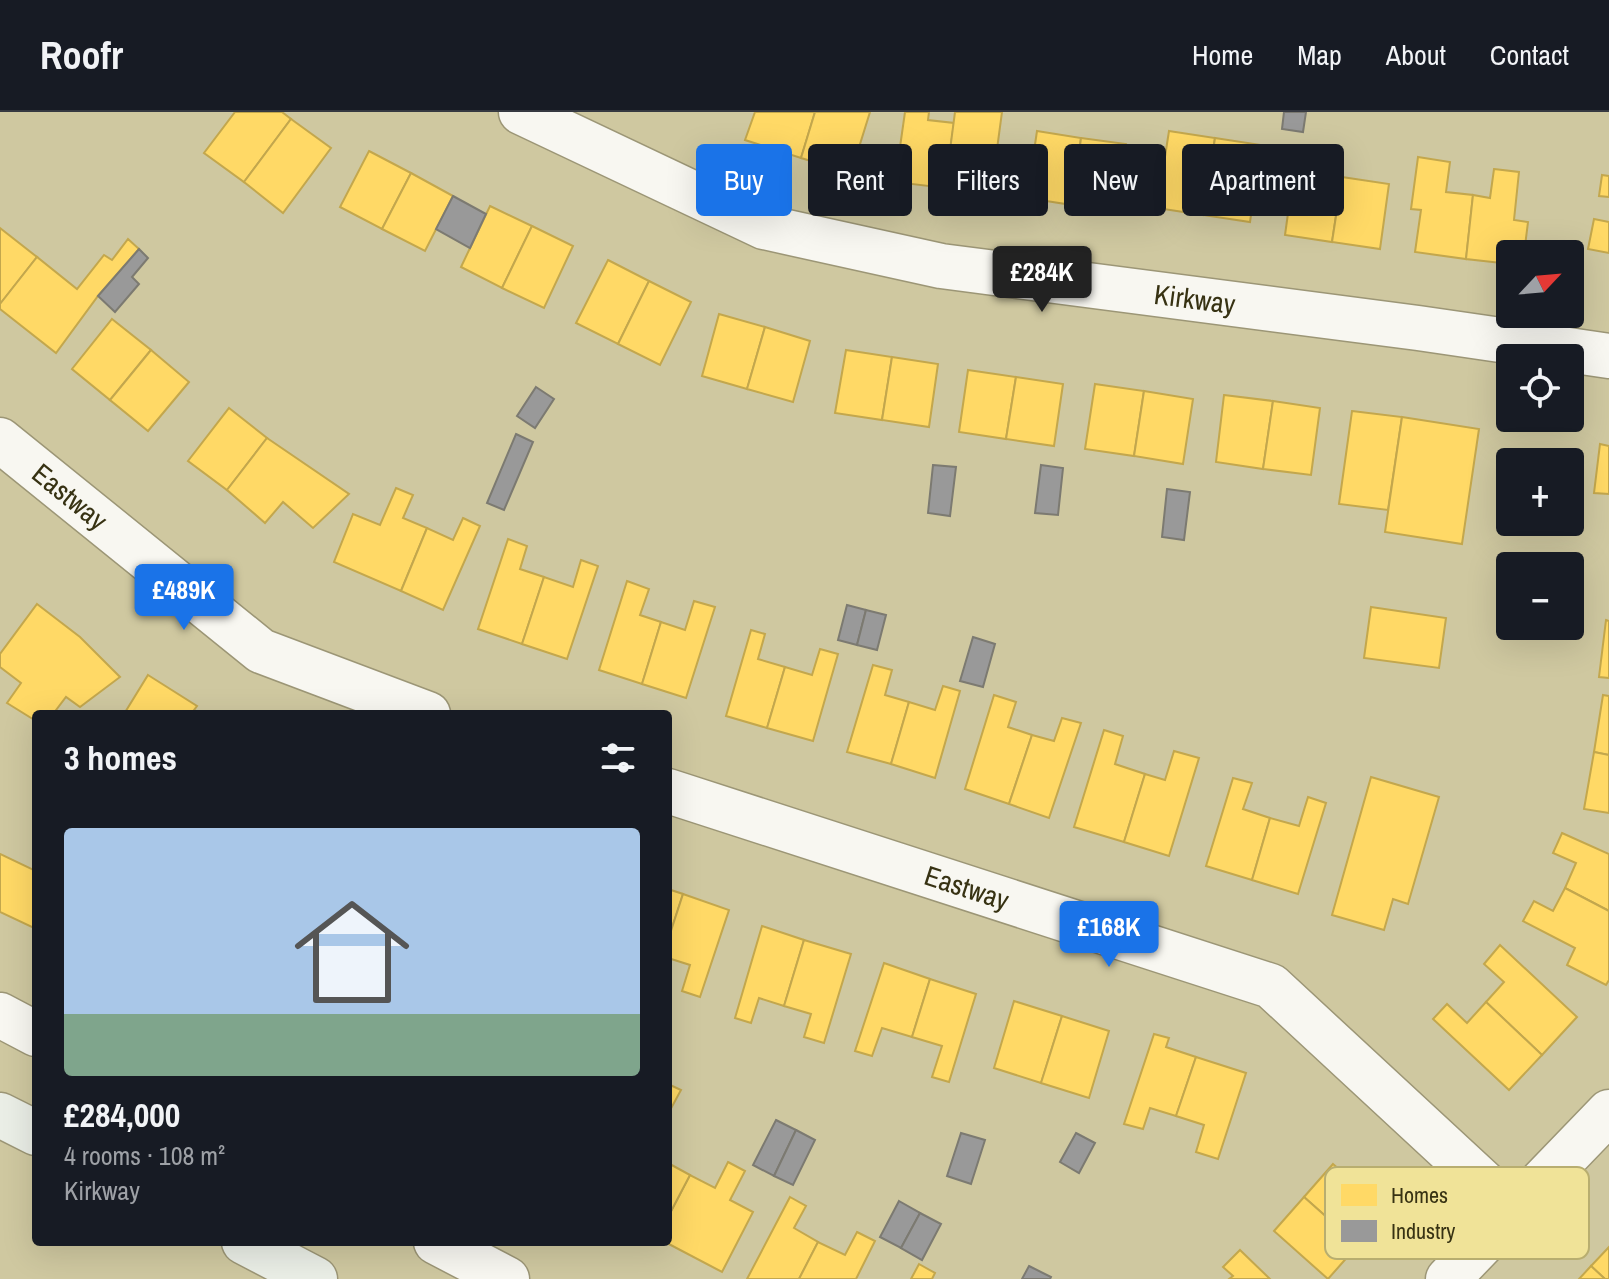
<!DOCTYPE html>
<meta charset="utf-8">
<style>
body{margin:0;font-family:"Archivo Narrow",sans-serif;background:#20242c;color:#f1f3f6;height:100vh;display:flex;flex-direction:column;font-size:30px;white-space:nowrap}
*{box-sizing:border-box;margin:0}
p{font-size:26px;color:#9ea1a6}
.icon{flex:none;width:44px;height:44px;fill:none;stroke:currentColor;stroke-width:2;stroke-linecap:round;stroke-linejoin:round}
.map{position:relative;flex:1;overflow:hidden}
.details{position:absolute;left:32px;top:598px;width:640px;height:536px;display:flex;flex-direction:column;background:#171b24;border-radius:8px;box-shadow:0 8px 32px #0002}
.details>*{flex:none}
.guide{position:absolute;left:696px;top:32px;width:760px;height:72px;display:flex;gap:16px}
.needle{width:52px;rotate:64deg}
.fabs{position:absolute;left:1496px;top:128px;display:grid;gap:16px}
.fabs a{display:grid;place-items:center;width:88px;height:88px;border-radius:8px;background:#171b24;box-shadow:0 8px 32px #0002;font-size:40px}
.price{position:absolute;translate:-50% -68px;padding:0 18px;border-radius:8px;background:#1a73e8;color:#fff;font-size:26px;line-height:52px;filter:drop-shadow(0 2px 4px #0008)}
.price::after{content:'';position:absolute;left:50%;top:48px;width:24px;height:18px;margin-left:-12px;background:inherit;clip-path:polygon(0 0,100% 0,50% 100%)}
.price.current{background:#222;color:#fff}
ul{padding:0;list-style:none}
li{display:grid;align-content:center;gap:16px;height:424px;padding:0 32px}
li+li{border-top:2px solid #363941}
li span{display:grid;place-items:center;height:248px;border-radius:8px;color:#555}
li>.icon{margin-inline-start:auto}
span .icon{width:144px;height:144px;fill:#fffc;stroke-width:1}
li b{font-size:34px}
h2{display:flex;justify-content:space-between;align-items:center;height:96px;padding:0 32px;font-size:34px}
.tag{padding:0 28px;border-radius:8px;background:#171b24;box-shadow:0 8px 32px #0002;font-size:28px;line-height:72px}
.tag.current{background:#1a73e8;color:#fff}
header{display:flex;align-items:center;gap:48px;box-sizing:border-box;height:112px;padding:0 40px;background:#171b24;border-bottom:2px solid #363941}
header strong{font-size:38px}
nav{display:flex;gap:44px;margin-inline-start:auto;font-size:28px}
.map>svg:first-child{display:block}
</style>
<header>
<strong>Roofr</strong>
<nav><a>Home</a><a>Map</a><a>About</a><a>Contact</a></nav>
</header>
<div class="map">
<svg width="1609" height="1167" viewBox="0 0 1609 1167">
<rect width="100%" height="100%" fill="#cfc8a0"/>
<!-- homes -->
<g fill="#ffd966" stroke="#c3a74d" stroke-width="2">
<path d="M235,0H282L291,7L244,70L204,41Z"/>
<path d="M755,0H815L801,46L745,28Z"/>
<path d="M815,0H870L851,61L801,46Z"/>
<path d="M905,0H929L928,8L954,11L945,76L895,70Z"/>
<path d="M955,0H1002L991,82L945,76Z"/>
<path d="M291,7L331,36L283,101L244,70Z"/>
<path d="M1037,19L1081,26L1072,93L1027,86Z"/>
<path d="M1169,19L1215,26L1203,103L1157,96Z"/>
<path d="M1081,26L1126,32L1116,99L1072,93Z"/>
<path d="M1215,26L1261,33L1250,110L1203,103Z"/>
<path d="M369,39L411,61L382,117L340,95Z"/>
<path d="M1418,45L1450,50L1446,80L1473,83L1466,147L1415,140L1421,98L1411,97Z"/>
<path d="M1494,57L1519,60L1514,108L1528,110L1524,142H1510V152L1466,147L1473,83L1490,86Z"/>
<path d="M1294,58L1342,65L1332,130L1285,123Z"/>
<path d="M411,61L453,84L425,139L382,117Z"/>
<path d="M1602,63L1609,64V85L1599,84Z"/>
<path d="M1342,65L1389,72L1380,137L1332,130Z"/>
<path d="M490,94L532,114L502,176L461,155Z"/>
<path d="M1594,107L1609,110V141L1588,137Z"/>
<path d="M532,114L573,134L544,196L502,176Z"/>
<path d="M0,116L37,145L0,192Z"/>
<path d="M128,127L139,137L98,184L56,241L0,197V192L37,145L77,177L104,143L112,148Z"/>
<path d="M608,148L649,169L618,232L576,211Z"/>
<path d="M649,169L691,190L660,253L618,232Z"/>
<path d="M719,202L765,215L747,277L702,264Z"/>
<path d="M112,207L151,238L110,288L72,257Z"/>
<path d="M765,215L810,229L793,290L747,277Z"/>
<path d="M151,238L189,270L148,319L110,288Z"/>
<path d="M846,238L892,245L882,308L835,301Z"/>
<path d="M892,245L938,252L929,315L882,308Z"/>
<path d="M968,258L1016,265L1006,327L959,320Z"/>
<path d="M1016,265L1063,272L1054,334L1006,327Z"/>
<path d="M1095,272L1144,279L1134,344L1085,337Z"/>
<path d="M1144,279L1193,287L1183,352L1134,344Z"/>
<path d="M1224,283L1273,289L1263,357L1216,350Z"/>
<path d="M1273,289L1320,296L1311,363L1263,357Z"/>
<path d="M229,296L267,326L227,378L188,349Z"/>
<path d="M1352,299L1402,305L1388,398L1339,392Z"/>
<path d="M1402,305L1479,317L1462,432L1385,420Z"/>
<path d="M267,326L349,382L313,416L283,390L265,411L227,378Z"/>
<path d="M1600,332L1609,334V382L1594,381Z"/>
<path d="M396,376L413,383L403,406L427,416L401,479L334,450L353,402L380,413Z"/>
<path d="M463,406L480,414L443,498L401,479L427,416L453,428Z"/>
<path d="M508,427L527,434L520,457L544,465L522,532L478,517Z"/>
<path d="M581,448L598,454L567,547L522,532L544,465L573,475Z"/>
<path d="M627,469L649,477L640,503L661,510L642,572L599,558Z"/>
<path d="M694,489L715,495L686,586L642,572L661,510L685,518Z"/>
<path d="M37,492L80,525L120,565L80,595L66,585L53,602H36V609L7,591L21,571L0,555V542Z"/>
<path d="M1371,495L1446,506L1439,556L1364,546Z"/>
<path d="M1606,508L1609,509V566L1599,565Z"/>
<path d="M751,518L765,522L758,547L785,555L767,616L726,604Z"/>
<path d="M820,537L838,542L813,629L767,616L785,555L812,563Z"/>
<path d="M873,553L892,558L885,583L909,590L891,652L847,640Z"/>
<path d="M148,563L197,594L191,602H124Z"/>
<path d="M943,574L960,579L935,666L891,652L909,590L935,598Z"/>
<path d="M994,583L1016,590L1008,615L1032,623L1009,692L965,677Z"/>
<path d="M1603,583L1609,584V643L1594,640Z"/>
<path d="M1062,606L1081,611L1049,706L1009,692L1032,623L1054,629Z"/>
<path d="M1104,618L1123,624L1115,652L1145,662L1124,730L1074,715Z"/>
<path d="M1174,639L1199,646L1169,744L1124,730L1145,662L1165,668Z"/>
<path d="M1594,640L1609,643V701L1584,697Z"/>
<path d="M1371,665L1439,685L1408,792L1393,787L1384,818L1332,803Z"/>
<path d="M1233,666L1252,671L1243,697L1270,706L1252,768L1206,754Z"/>
<path d="M1308,685L1326,691L1298,782L1252,768L1270,706L1299,714Z"/>
<path d="M1562,721L1609,742V799L1565,776L1576,751L1553,741Z"/>
<path d="M0,742L36,759L34,816L0,800Z"/>
<path d="M1565,776L1609,799V868L1606,873L1567,853L1575,836L1523,809L1534,789L1553,799Z"/>
<path d="M668,777L683,782L668,828Z"/>
<path d="M683,782L729,798L700,885L682,879L690,853L668,846V828Z"/>
<path d="M762,814L804,828L784,894L759,886L751,911L735,906Z"/>
<path d="M804,828L851,842L824,931L804,925L811,902L784,894Z"/>
<path d="M1500,833L1577,905L1542,943L1486,890L1504,870L1484,852Z"/>
<path d="M884,851L930,867L912,925L882,916L872,944L855,939Z"/>
<path d="M930,867L976,882L949,970L932,965L942,934L912,925Z"/>
<path d="M1014,889L1062,904L1041,971L994,956Z"/>
<path d="M1486,890L1542,943L1509,978L1433,907L1447,892L1467,911Z"/>
<path d="M1062,904L1109,919L1089,986L1041,971Z"/>
<path d="M1154,922L1169,926L1166,935L1196,945L1176,1004L1150,996L1143,1017L1124,1012Z"/>
<path d="M1196,945L1246,961L1218,1047L1196,1040L1204,1013L1176,1004Z"/>
<path d="M668,972L681,978L668,1002Z"/>
<path d="M728,1050L745,1059L730,1088L753,1100L722,1160L665,1130H668V1105L690,1063L715,1076Z"/>
<path d="M668,1051L690,1063L668,1105Z"/>
<path d="M1333,1052L1388,1100L1358,1133L1304,1085Z"/>
<path d="M790,1085L806,1094L794,1116L818,1130L799,1167H747Z"/>
<path d="M1304,1085L1358,1133L1328,1167L1274,1119Z"/>
<path d="M857,1120L875,1129L856,1167H799L818,1130L845,1143Z"/>
<path d="M1609,1135V1167H1605L1591,1154Z"/>
<path d="M1240,1138L1270,1167H1229L1233,1164L1223,1155Z"/>
<path d="M919,1152L935,1161L932,1167H911Z"/>
<path d="M1591,1154L1605,1167H1579Z"/>
</g>
<!-- industry -->
<g fill="#999" stroke="#7c7a71" stroke-width="2">
<path d="M1284,0H1306L1303,20L1282,17Z"/>
<path d="M453,84L486,102L470,136L436,117Z"/>
<path d="M139,137L148,146L132,165L139,172L115,200L98,184Z"/>
<path d="M536,275L554,287L535,316L517,304Z"/>
<path d="M516,322L533,330L504,398L487,391Z"/>
<path d="M933,353L956,355L950,404L928,401Z"/>
<path d="M1041,353L1063,356L1058,403L1035,401Z"/>
<path d="M1167,377L1190,380L1184,428L1162,425Z"/>
<path d="M847,493L866,498L857,533L838,528Z"/>
<path d="M866,498L886,503L877,538L857,533Z"/>
<path d="M973,525L995,532L983,575L960,569Z"/>
<path d="M776,1008L796,1018L774,1064L753,1053Z"/>
<path d="M796,1018L815,1028L793,1073L774,1064Z"/>
<path d="M961,1021L985,1028L971,1072L947,1064Z"/>
<path d="M1076,1021L1095,1031L1079,1061L1060,1050Z"/>
<path d="M899,1089L920,1101L901,1136L880,1125Z"/>
<path d="M920,1101L941,1112L922,1148L901,1136Z"/>
<path d="M1029,1154L1051,1165L1050,1167H1022Z"/>
</g>
<g fill="none" stroke-linecap="round" stroke-linejoin="round">
<defs>
<g id="minor">
<path id="s1" d="M521,0L764,115L941,154L1418,216L1609,244"/>
<path id="s2" d="M0,328L261,539L428,602"/>
<path id="s3" d="M668,679L1271,874L1513,1098"/>
<path d="M0,903L36,922"/>
<path d="M436,1130L507,1167"/>
<path d="M1448,1167L1609,1000"/>
</g>
<g id="secondary">
<path d="M0,1003L36,1021"/>
<path d="M244,1130L315,1167"/>
</g>
</defs>
<!-- minor casing -->
<use href="#minor" stroke="#9c9676" stroke-width="47"/>
<!-- secondary casing -->
<use href="#secondary" stroke="#9c9676" stroke-width="47"/>
<!-- minor -->
<use href="#minor" stroke="#f8f7f1" stroke-width="44"/>
<!-- secondary -->
<use href="#secondary" stroke="#eaeee6" stroke-width="44"/>
</g>
<g text-anchor="middle" stroke-width="8" stroke-linejoin="round" paint-order="stroke">
<!-- street labels -->
<g font-size="28" fill="#373213" stroke="#f0e398">
<text dy="10" stroke="none"><textPath href="#s1" startOffset="706">Kirkway</textPath></text>
<text dy="10" stroke="none"><textPath href="#s2" startOffset="90">Eastway</textPath></text>
<text dy="10" stroke="none"><textPath href="#s3" startOffset="314">Eastway</textPath></text>
</g>
</g>
<!-- legend -->
<rect x="1325" y="1055" width="264" height="92" rx="12" fill="#f0e398" stroke="#b8ae70" stroke-width="2"/>
<rect x="1341" y="1072" width="36" height="22" fill="#ffd966"/>
<rect x="1341" y="1108" width="36" height="22" fill="#999"/>
<g font-size="22" fill="#373213">
<text x="1391" y="1091">Homes</text>
<text x="1391" y="1127">Industry</text>
</g>
</svg>
<div class="fabs">
<a><svg class="needle" viewBox="-14 -14 28 28"><path d="M0-13l5 13h-10z" fill="#e53935"/><path d="M0 13l5-13h-10z" fill="#9ea1a6"/></svg></a>
<a><svg class="icon" aria-label="locate" viewBox="0 0 24 24"><circle cx="12" cy="12" r="6"/><path d="M12 2v4M12 18v4M2 12h4M18 12h4"/></svg></a>
<a>+</a>
<a>−</a>
</div>
<b class="price current" style="left:1042px;top:202px">£284K</b>
<b class="price" style="left:184px;top:520px">£489K</b>
<b class="price" style="left:1109px;top:857px">£168K</b>
<div class="guide">
<a class="tag current">Buy</a>
<a class="tag">Rent</a>
<a class="tag">Filters</a>
<a class="tag">New</a>
<a class="tag">Apartment</a>
</div>
<section class="details">
<h2>3 homes<svg class="icon" aria-label="filters" viewBox="0 0 24 24"><path d="M4 7h16M4 17h16"/><circle cx="9" cy="7" r="2"/><circle cx="15" cy="17" r="2"/></svg></h2>
<ul>
<li><span style="background:linear-gradient(#a9c7e8 75%,#7fa58c 0)"><svg class="icon" aria-label="home" viewBox="0 0 24 24"><path d="M3 11l9-7 9 7M6 9v11h12V9"/></svg></span><div><b>£284,000</b><p>4 rooms · 108 m²</p><p>Kirkway</p></div></li>
</ul>
</section>
</div>
